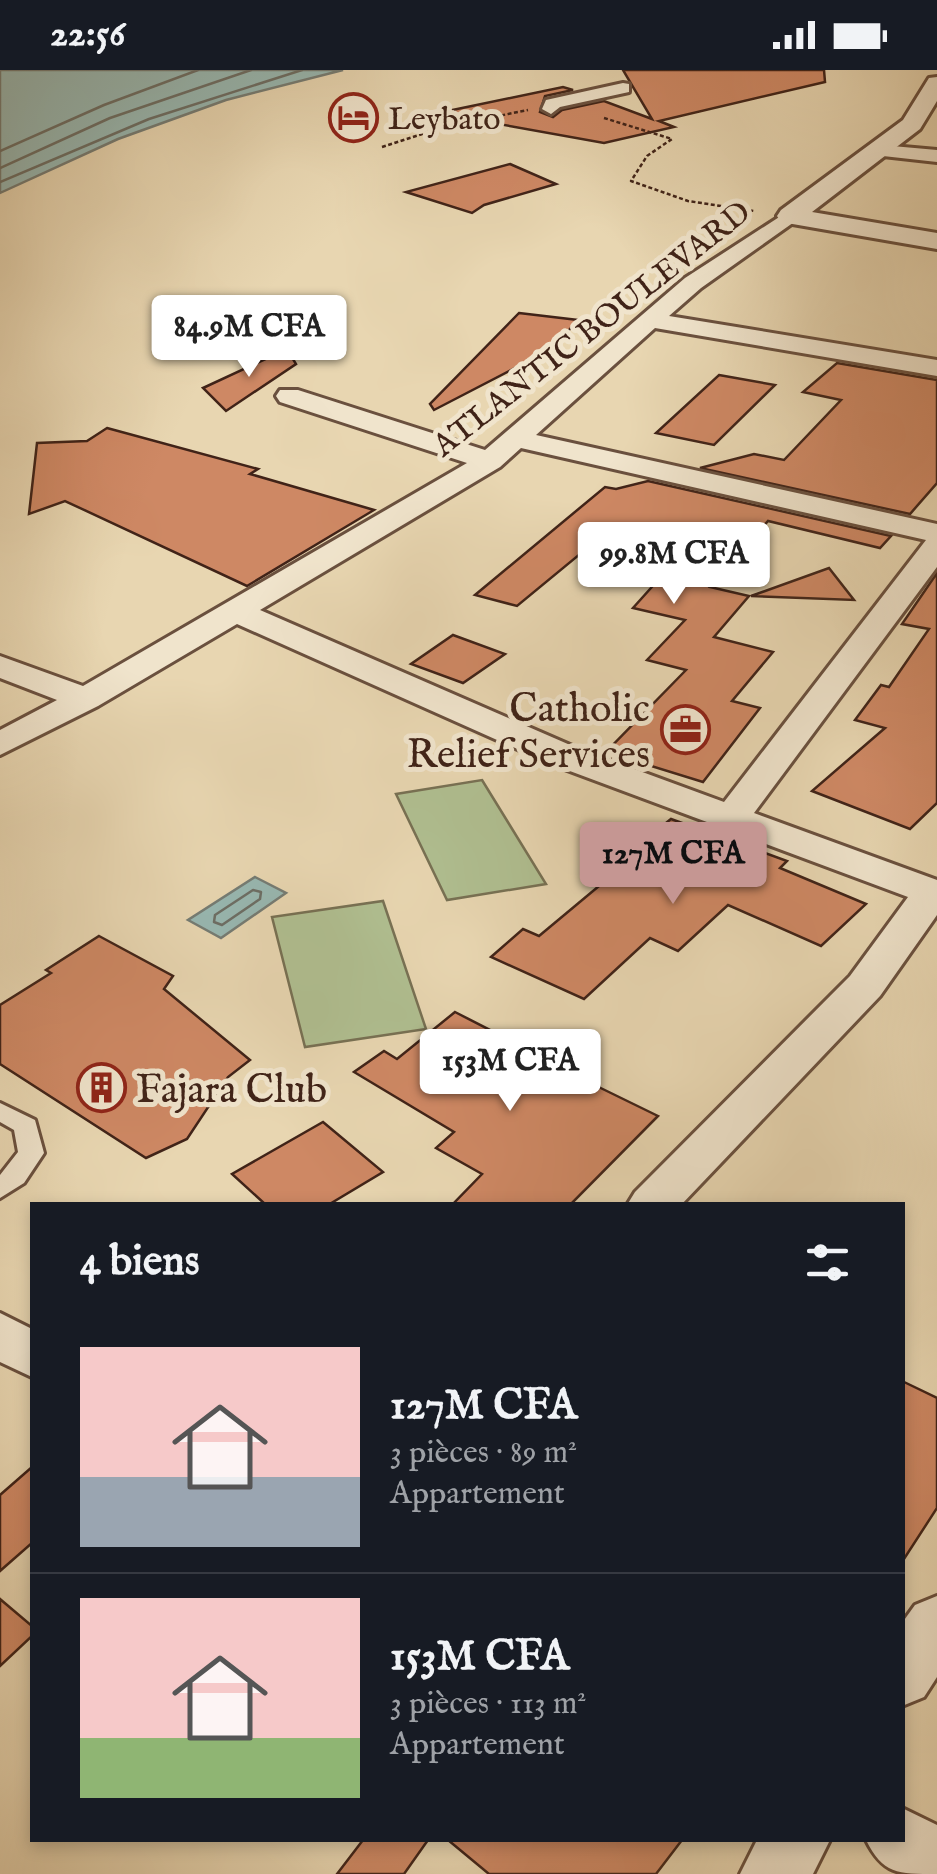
<!DOCTYPE html>
<html lang="fr">
<meta charset="utf-8">
<style>
body{margin:0;font-family:"IM FELL English",serif;background:#242831;color:#f1f3f6;height:100vh;display:flex;flex-direction:column;font-size:38px;white-space:nowrap}
*{box-sizing:border-box;margin:0}
p{font-size:32px;color:#9ea1a6}
.icon{flex:none;width:55px;height:55px;fill:none;stroke:currentColor;stroke-width:2;stroke-linecap:round;stroke-linejoin:round}
.map{position:relative;flex:1;overflow:hidden}
.panel{position:absolute;left:30px;top:1132px;width:875px;height:640px;display:flex;flex-direction:column;background:#171b24;border-radius:0px;box-shadow:0 5px 15px #0003}
.panel>*{flex:none}
.price{position:absolute;translate:-50% -85px;padding:0 22px;border-radius:10px;background:#fff;color:#222;font-size:32px;line-height:65px;filter:drop-shadow(0 2px 5px #0008)}
.price::after{content:'';position:absolute;left:50%;top:60px;width:30px;height:22px;margin-left:-15px;background:inherit;clip-path:polygon(0 0,100% 0,50% 100%)}
.price.on{background:#c59692;color:#111}
ul{padding:0;list-style:none}
li{display:flex;align-items:center;gap:30px;height:250px;padding:0 50px}
li+li{border-top:2px solid #363941}
li span{display:grid;place-items:center;flex:none;width:280px;height:200px;border-radius:0px;color:#555}
li>.icon{margin-inline-start:auto}
span .icon{width:120px;height:120px;fill:#fffc;stroke-width:1}
li b{font-size:42px}
h2{display:flex;justify-content:space-between;align-items:center;height:120px;padding:0 50px;font-size:42px}
.status{display:flex;justify-content:space-between;align-items:center;height:70px;padding:0 50px;background:#171b24;direction:ltr}
.status svg{height:28px;fill:currentColor}
.map>svg:first-child{display:block}
</style>
<div class="status"><b>22:56</b><svg viewBox="0 0 49 12"><path d="M0 12V9h3v3zM5 12V6h3v6zM10 12V3h3v9zM15 12V0h3v12zM26 1h20v11H26zM47 4h2v5h-2z"/></svg></div>
<div class="map">
<svg width="937" height="1804" viewBox="0 0 937 1804">
<rect width="100%" height="100%" fill="#e8d6b1"/>
<filter id="stains"><feTurbulence type="fractalNoise" baseFrequency=".002" numOctaves="4"/><feColorMatrix values="0 0 0 0 .2 0 0 0 0 .09 0 0 0 0 .02 0 0 0 .5 -.17"/></filter>
<radialGradient id="worn" r=".72"><stop offset=".6" stop-color="#630" stop-opacity="0"/><stop offset="1" stop-color="#630" stop-opacity=".3"/></radialGradient>
<!-- green -->
<g fill="#b0bf91" stroke="#787154" stroke-width="2.5">
<path d="M482,710L546,814L447,830L396,724Z"/>
<path d="M383,831L426,959L305,977L272,847Z"/>
</g>
<!-- water -->
<g fill="#98b8b2" stroke="#757c74" stroke-width="2.5">
<path d="M0,0H343L226,30L118,69L0,123Z"/>
<path d="M255,807L286,823L221,868L188,850Z"/>
</g>
<g fill="none" stroke-linecap="round" stroke-linejoin="round">
<!-- shore -->
<g stroke="#6c6e65" stroke-width="2.5">
<path d="M0,81L104,35L198,0"/>
<path d="M0,98L110,48L251,0"/>
<path d="M0,112L149,49L302,0"/>
<path d="M253,820L261,822L260,829L222,855L214,852L215,845Z"/>
</g>
</g>
<!-- building -->
<g fill="#ce8864" stroke="#402318" stroke-width="2.5">
<path d="M623,0H824L825,12L659,51L674,57L604,73L438,43L563,17L573,20L545,26L540,42L553,47L562,40L604,31L652,49Z"/>
<path d="M510,94L556,114L484,135L472,143L406,122Z"/>
<path d="M519,243L578,250L552,279L434,340L430,334Z"/>
<path d="M287,279L296,294L226,341L203,318Z"/>
<path d="M837,293L937,310V413L910,444L700,398L754,384L784,390L841,330L803,322Z"/>
<path d="M719,305L775,315L714,375L656,363Z"/>
<path d="M107,358L258,399L250,404L374,440L247,516L65,431L29,444L37,373L87,371Z"/>
<path d="M648,411L891,466L880,478L768,451L710,517L749,526L714,567L773,582L732,631L760,638L703,712L606,682L686,600L647,590L685,550L633,538L668,499L586,479L517,536L475,525L605,417L616,419Z"/>
<path d="M829,498L854,530L751,526Z"/>
<path d="M937,503V733L910,759L812,721L885,658L855,650L881,615L889,617L929,559L902,554Z"/>
<path d="M453,565L505,584L463,613L411,594Z"/>
<path d="M671,749L787,791L780,798L866,834L821,876L728,835L678,881L650,868L584,929L491,887L523,859L539,866L647,776L641,773Z"/>
<path d="M99,866L173,906L164,919L250,990L228,1007L187,1069L146,1088L0,994V935L51,903L46,900Z"/>
<path d="M455,942L531,981L529,983L658,1046L570,1135H452L482,1104L436,1078L454,1062L354,1002L384,981L397,989Z"/>
<path d="M323,1052L383,1102L328,1135H266L232,1104Z"/>
<path d="M902,1311L937,1328V1438L902,1492Z"/>
<path d="M32,1397V1473L0,1501V1425Z"/>
<path d="M0,1529L32,1556V1566L0,1596Z"/>
<path d="M363,1770H428L404,1804H337Z"/>
<path d="M448,1770H682L656,1804H489Z"/>
</g>
<g fill="none" stroke-linecap="round" stroke-linejoin="round">
<defs>
<path id="service" d="M0,1033L35,1050L44,1083L24,1113L0,1128V1105L18,1082L14,1060L0,1052Z"/>
<g id="minor">
<path d="M623,13L629,14V22L560,37L551,44L542,39L546,30Z"/>
<path d="M881,75L937,80V92L874,85L871,81Z"/>
<path d="M790,140L801,146L797,150L701,218L669,246L937,290V306L655,258L536,365L937,454V497L754,743L937,810V845L880,926L681,1135H627L635,1122L850,906L908,827L551,694L237,554L98,636L0,685V660L57,630L0,608V586L83,616L467,393L280,332L276,326L280,320H298L485,380L685,208ZM521,378L926,470L724,732L577,678L260,540L500,397Z"/>
<path d="M0,1243L32,1259V1307L0,1292Z"/>
<path d="M937,1526V1607L924,1627L902,1636V1553L915,1535Z"/>
<path d="M902,1738L937,1755V1804C897,1804 883,1804 866,1770H902Z"/>
<path d="M757,1770H830L813,1804H740Z"/>
</g>
<path id="tertiary" d="M937,7V31L920,59L812,142L937,163V179L781,152L777,146L781,140L903,50L929,8Z"/>
</defs>
<!-- service casing -->
<use href="#service" stroke="#6a503e" stroke-width="6"/>
<!-- minor casing -->
<use href="#minor" stroke="#6a503e" stroke-width="6"/>
<!-- tertiary casing -->
<use href="#tertiary" stroke="#6a503e" stroke-width="6"/>
<!-- path -->
<g stroke="#402318" stroke-width="2.5" stroke-dasharray="4 2.5" stroke-linecap="butt">
<path d="M604,48L672,69L647,86L631,111L688,131L754,141"/>
<path d="M382,77L444,57L528,40"/>
</g>
<!-- service -->
<use href="#service" fill="#f0e4cc" fill-rule="evenodd"/>
<!-- minor -->
<use href="#minor" fill="#f0e4cc" fill-rule="evenodd"/>
<!-- tertiary -->
<use href="#tertiary" fill="#f0e4cc" fill-rule="evenodd"/>
</g>
<!-- icons -->
<defs>
<symbol id="hotel-ring" viewBox="-11 -11 22 22"><circle r="9.5" fill="#f0e4cc" stroke="#8f2418" stroke-width="1.5"/><path d="M-6-4.5h1.5V1H6V5H4.5V3h-9V5H-6ZM-4 0a1.8 1.8 0 1 1 3.6 0ZM.5 0V-2.5h3Q6-2.5 6 0Z" fill="#8f2418"/></symbol>
<symbol id="office-ring" viewBox="-11 -11 22 22"><circle r="9.5" fill="#f0e4cc" stroke="#8f2418" stroke-width="1.5"/><path d="M-6-3h4V-5.5h4V-3h4V5H-6ZM-1-4.5V-3h2v-1.5ZM-6 0V1H6V0Z" fill="#8f2418"/></symbol>
<symbol id="building-ring" viewBox="-11 -11 22 22"><circle r="9.5" fill="#f0e4cc" stroke="#8f2418" stroke-width="1.5"/><path d="M-4-6H4V6H1V3H-1V6H-4ZM-2.5-4.3h1.7v1.8h-1.7ZM.8-4.3h1.7v1.8H.8ZM-2.5-1h1.7V.8h-1.7ZM.8-1h1.7V.8H.8Z" fill="#8f2418"/></symbol>
</defs>
<g fill-rule="evenodd">
<use href="#hotel-ring" x="326" y="20" width="55" height="55"/>
<use href="#office-ring" x="658" y="632" width="55" height="55"/>
<use href="#building-ring" x="74" y="990" width="55" height="55"/>
</g>
<g text-anchor="middle" stroke-width="10" stroke-linejoin="round" paint-order="stroke">
<!-- far-poi labels -->
<g font-size="32" fill="#402318" stroke="#f0e4cc" text-anchor="start">
<text x="388" y="59">Leybato</text>
</g>
<!-- far-street labels -->
<g font-size="32" fill="#402318" stroke="#f0e4cc">
<text transform="translate(591 258) rotate(-38)" y="11">ATLANTIC BOULEVARD</text>
</g>
<!-- poi labels -->
<g font-size="40" fill="#402318" stroke="#f0e4cc" text-anchor="end">
<text x="650" y="651">Catholic<tspan x="650" dy="46">Relief Services</tspan></text>
<text x="136" y="1032" text-anchor="start">Fajara Club</text>
</g>
</g>
<rect width="100%" height="100%" filter="url(#stains)"/>
<rect width="100%" height="100%" fill="url(#worn)"/>
</svg>
<b class="price" style="left:249px;top:310px">84.9M CFA</b>
<b class="price" style="left:674px;top:537px">99.8M CFA</b>
<b class="price on" style="left:673px;top:837px">127M CFA</b>
<b class="price" style="left:510px;top:1044px">153M CFA</b>
<section class="panel">
<h2>4 biens<svg class="icon" aria-label="filters" viewBox="0 0 24 24"><path d="M4 7h16M4 17h16"/><circle cx="9" cy="7" r="2"/><circle cx="15" cy="17" r="2"/></svg></h2>
<ul>
<li><span style="background:linear-gradient(#f6c9c9 65%,#9aa5b1 0)"><svg class="icon" aria-label="home" viewBox="0 0 24 24"><path d="M3 11l9-7 9 7M6 9v11h12V9"/></svg></span><div><b>127M CFA</b><p>3 pièces · 89 m²</p><p>Appartement</p></div></li>
<li><span style="background:linear-gradient(#f6c9c9 70%,#8fb573 0)"><svg class="icon" aria-label="home" viewBox="0 0 24 24"><path d="M3 11l9-7 9 7M6 9v11h12V9"/></svg></span><div><b>153M CFA</b><p>3 pièces · 113 m²</p><p>Appartement</p></div></li>
</ul>
</section>
</div>
